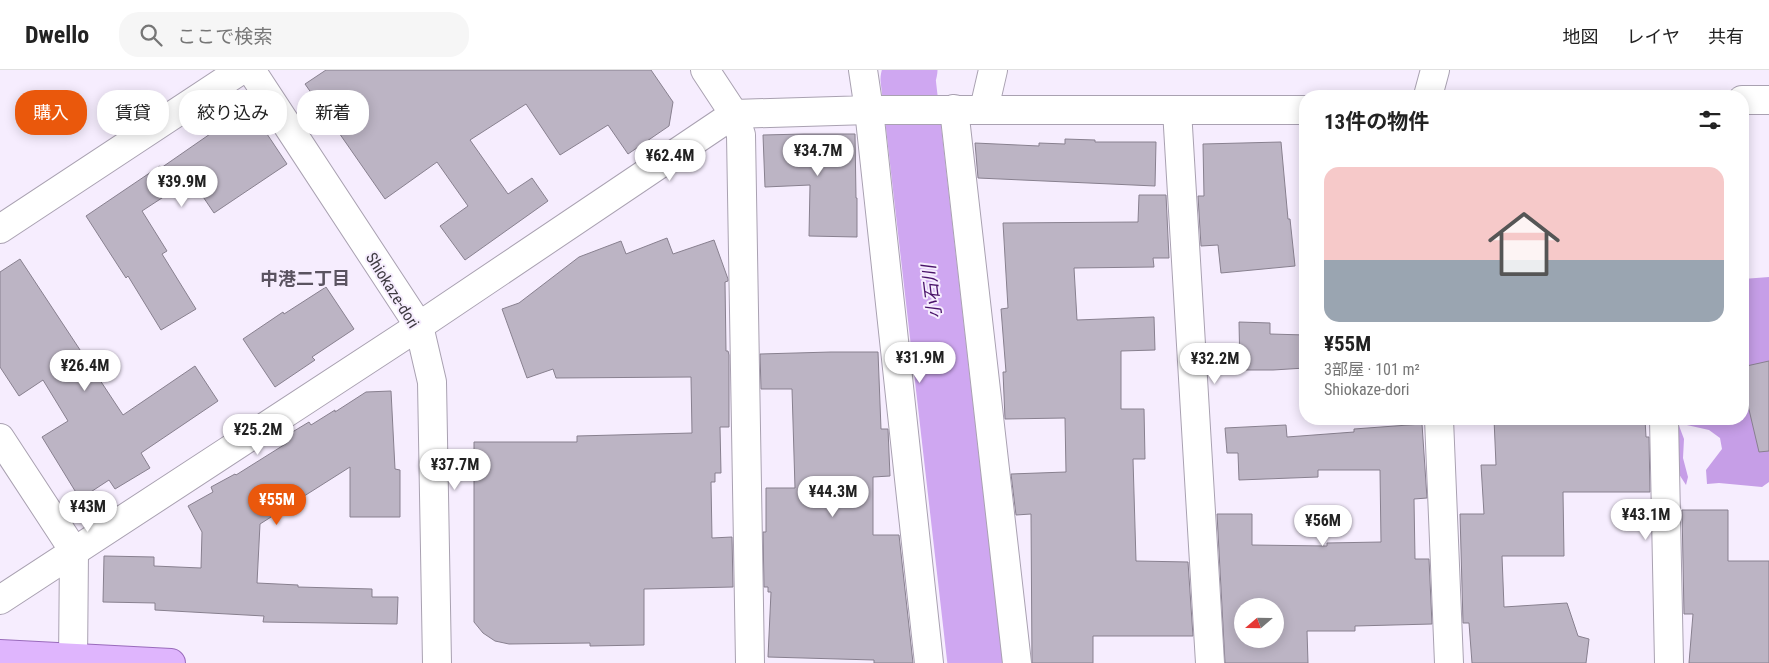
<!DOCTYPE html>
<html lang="ja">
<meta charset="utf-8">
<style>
body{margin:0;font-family:"Roboto Condensed","Noto Sans JP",sans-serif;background:#f6f6f6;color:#222;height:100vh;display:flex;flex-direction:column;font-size:19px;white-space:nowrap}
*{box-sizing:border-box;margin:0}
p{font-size:16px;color:#767676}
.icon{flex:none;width:28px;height:28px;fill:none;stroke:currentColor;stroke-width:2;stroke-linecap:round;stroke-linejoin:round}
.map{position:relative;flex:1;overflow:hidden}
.panel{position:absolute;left:1299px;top:20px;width:450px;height:335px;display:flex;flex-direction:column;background:#fff;border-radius:20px;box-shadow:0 2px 12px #0003}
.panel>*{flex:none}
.banner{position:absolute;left:15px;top:20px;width:475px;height:45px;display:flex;gap:10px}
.needle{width:32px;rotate:250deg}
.fabs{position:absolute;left:1234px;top:528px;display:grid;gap:10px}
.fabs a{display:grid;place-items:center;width:50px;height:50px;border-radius:50%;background:#fff;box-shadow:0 2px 12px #0003;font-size:25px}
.price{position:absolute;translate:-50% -42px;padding:0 11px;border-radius:18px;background:#fff;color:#222;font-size:16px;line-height:32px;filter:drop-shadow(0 1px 2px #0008)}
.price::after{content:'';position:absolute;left:50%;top:30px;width:15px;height:11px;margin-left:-8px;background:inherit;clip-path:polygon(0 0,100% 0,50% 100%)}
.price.current{background:#ea580c;color:#fff}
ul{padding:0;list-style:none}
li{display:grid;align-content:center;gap:10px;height:265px;padding:0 25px}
li span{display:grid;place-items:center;height:155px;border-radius:15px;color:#555}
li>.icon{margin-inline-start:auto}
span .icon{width:90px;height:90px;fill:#fffc;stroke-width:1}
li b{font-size:21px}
h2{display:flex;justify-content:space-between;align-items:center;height:60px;padding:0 25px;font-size:21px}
.pill{padding:0 18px;border-radius:20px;background:#fff;box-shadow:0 2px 12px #0003;font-size:18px;line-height:45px}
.pill.current{background:#ea580c;color:#fff}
header{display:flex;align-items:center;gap:30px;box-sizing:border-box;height:70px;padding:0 25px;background:#fff;border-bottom:1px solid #e0e0e0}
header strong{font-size:24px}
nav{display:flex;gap:28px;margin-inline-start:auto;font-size:18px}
.search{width:350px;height:45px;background:#f6f6f6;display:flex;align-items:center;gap:12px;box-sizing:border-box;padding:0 18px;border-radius:20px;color:#767676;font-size:19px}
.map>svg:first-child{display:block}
</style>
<header>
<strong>Dwello</strong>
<div class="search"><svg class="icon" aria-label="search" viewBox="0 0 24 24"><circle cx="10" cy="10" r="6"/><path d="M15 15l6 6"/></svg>ここで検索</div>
<nav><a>地図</a><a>レイヤ</a><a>共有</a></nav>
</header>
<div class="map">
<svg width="1769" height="593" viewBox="0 0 1769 593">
<rect width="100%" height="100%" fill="#f6edfe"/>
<!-- forest -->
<path fill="#c69ee7" d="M1769,207V412L1762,417L1719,413L1707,414L1706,400L1722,379L1720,368L1709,360L1678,353L1684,369L1683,388L1688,407L1686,415L1677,401L1672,349H1742L1743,209Z"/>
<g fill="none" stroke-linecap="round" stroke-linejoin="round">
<!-- river -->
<path stroke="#cfa7f1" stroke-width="55" d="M910,0L908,9L975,593"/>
</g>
<!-- building -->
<g fill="#bcb4c4" stroke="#88808f" fill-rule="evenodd">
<path d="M326,0H651L673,32L669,56L628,84L608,55L560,85L526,34L470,70L508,124L532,108L548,131L465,190L440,156L468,136L437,92L385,129L305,14Z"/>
<path d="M236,46L257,49L287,94L214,143L191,109L142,141L167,181L162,184L196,239L161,260L128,206L126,208L86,146L160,96L161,98Z"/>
<path d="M804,64H855L856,128H857V167L809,166L810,115L765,117L763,65Z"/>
<path d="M1065,69L1095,70V72H1156L1155,116L978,108L975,73L1039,76V73L1065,74Z"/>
<path d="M1281,72L1288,149H1290L1295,196L1221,203L1218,175L1201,176L1198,126H1204L1203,74Z"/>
<path d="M1139,125H1166L1169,188H1153L1154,197L1074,198L1077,250L1154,247L1155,280L1121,281V339H1144L1145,389H1133L1136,491L1188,492L1193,566H1093V593H1032L1031,444L1016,445L1011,404L1066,402L1065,348L1005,349L1003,302H1006L1001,239L1008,238L1003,153L1138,152Z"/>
<path d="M667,168L673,184L714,170L728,209V211L725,212L726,281H728L729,285V357H720L721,403H715V412H711L712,468L732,467L733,517L644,519V575L590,576V573L509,574L495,571L483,563L474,552V372H577V366L692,363L691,307L556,308L553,299L527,308L502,239L519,233L579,187L621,171L626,184Z"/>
<path d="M20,189L123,345L195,296L218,331L141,383L150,398L115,419L109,410L80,429L42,367L68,351L43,310L19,326L0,297V202Z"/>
<path d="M326,217L354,259L312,287L315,290L275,317L243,269L283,242L284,244Z"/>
<path d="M1239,252L1270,253V264L1305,265V298L1273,300H1240Z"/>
<path d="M831,282H878L881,359H888L890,406L873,407V465H899L913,593H874V590L768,587L771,522H768V517H764L763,462H766V418H795L792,319H761L760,284Z"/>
<path d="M1769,291V381L1759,382L1742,310V297Z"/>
<path d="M391,321L395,399L400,400V447H350V397L260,454L257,513L298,515V517L372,519V527H398L397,554L263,552L264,546L155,540V533L103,532L104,486L154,487V496L201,498L202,462L188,436L213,422L211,417L235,404L236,405L287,373L284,367L309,352L311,355L335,340V342L366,322Z"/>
<path d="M1494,349H1645L1646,367H1649L1650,422H1563L1564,486H1502L1504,537L1567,533L1578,566L1589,569L1586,593H1472L1469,553H1463L1460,444H1484L1481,395H1496Z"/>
<path d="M1422,354L1427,428L1414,429L1415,489H1429L1432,554L1355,556V561H1307L1308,593H1225L1217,444H1252V475L1327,476V473L1381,472L1380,400H1318V407L1239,410L1238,383H1227L1225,358L1286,355L1287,367L1354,362V359ZM1242,536H1275V569H1242Z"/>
<path d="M1682,440H1728V491H1769V593H1689L1693,544H1684Z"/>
</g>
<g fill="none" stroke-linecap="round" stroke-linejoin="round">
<defs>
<g id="minor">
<path d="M251,0L419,256L432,312L437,593"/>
<path d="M705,0L734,44L741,65L750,593"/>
<path d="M1428,26L1435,0"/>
<path d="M1742,30H1769"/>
<path d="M954,39L1017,593"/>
<path d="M984,39L993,0"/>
<path d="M1177,40L1210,593"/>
<path d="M0,159L241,0"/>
<path d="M1439,349L1449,593"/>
<path d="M1664,349L1669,593"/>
<path d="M0,368L74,481L73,593"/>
<path d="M0,530L419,256L734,44L869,40L863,0"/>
<path d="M929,593L869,40H1305"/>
</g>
<path id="major" d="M0,584L171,593"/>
</defs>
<!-- minor casing -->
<use href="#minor" stroke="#a9a1b1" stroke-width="30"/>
<!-- major casing -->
<use href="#major" stroke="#996abb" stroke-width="30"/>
<!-- minor -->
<use href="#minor" stroke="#fff" stroke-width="28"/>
<!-- major -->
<use href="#major" stroke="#dfb5fd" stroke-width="28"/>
</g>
<g text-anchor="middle" stroke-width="4" stroke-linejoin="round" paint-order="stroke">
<!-- street labels -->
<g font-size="16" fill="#3f3b42" stroke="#f6edfe">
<text transform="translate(393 220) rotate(58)" y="6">Shiokaze-dori</text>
</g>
<!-- neighbourhood labels -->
<g font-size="18" font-weight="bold" fill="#5a5360" stroke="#f6edfe">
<text x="305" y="215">中港二丁目</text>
</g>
<!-- water labels -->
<g font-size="18" font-style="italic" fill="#491369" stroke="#f6edfe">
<text transform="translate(932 222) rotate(-97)" y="6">小石川</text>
</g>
</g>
</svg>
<div class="fabs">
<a><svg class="needle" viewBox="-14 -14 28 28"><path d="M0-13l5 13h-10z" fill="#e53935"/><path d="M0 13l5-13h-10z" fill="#767676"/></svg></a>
</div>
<b class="price" style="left:818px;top:107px">¥34.7M</b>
<b class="price" style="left:670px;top:112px">¥62.4M</b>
<b class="price" style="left:182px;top:138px">¥39.9M</b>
<b class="price" style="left:920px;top:314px">¥31.9M</b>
<b class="price" style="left:1215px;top:315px">¥32.2M</b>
<b class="price" style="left:85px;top:322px">¥26.4M</b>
<b class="price" style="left:258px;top:386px">¥25.2M</b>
<b class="price" style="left:455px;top:421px">¥37.7M</b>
<b class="price" style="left:833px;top:448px">¥44.3M</b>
<b class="price current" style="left:277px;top:456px">¥55M</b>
<b class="price" style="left:88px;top:463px">¥43M</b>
<b class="price" style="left:1646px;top:471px">¥43.1M</b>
<b class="price" style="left:1323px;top:477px">¥56M</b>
<div class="banner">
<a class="pill current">購入</a>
<a class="pill">賃貸</a>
<a class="pill">絞り込み</a>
<a class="pill">新着</a>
</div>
<section class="panel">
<h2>13件の物件<svg class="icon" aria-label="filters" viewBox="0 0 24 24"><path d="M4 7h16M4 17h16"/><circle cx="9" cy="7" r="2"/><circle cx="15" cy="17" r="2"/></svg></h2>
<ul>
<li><span style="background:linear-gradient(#f6c9c9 60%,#9aa5b1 0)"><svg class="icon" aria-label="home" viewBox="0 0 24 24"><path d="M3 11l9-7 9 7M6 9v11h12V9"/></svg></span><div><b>¥55M</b><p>3部屋 · 101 m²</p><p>Shiokaze-dori</p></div></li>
</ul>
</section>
</div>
